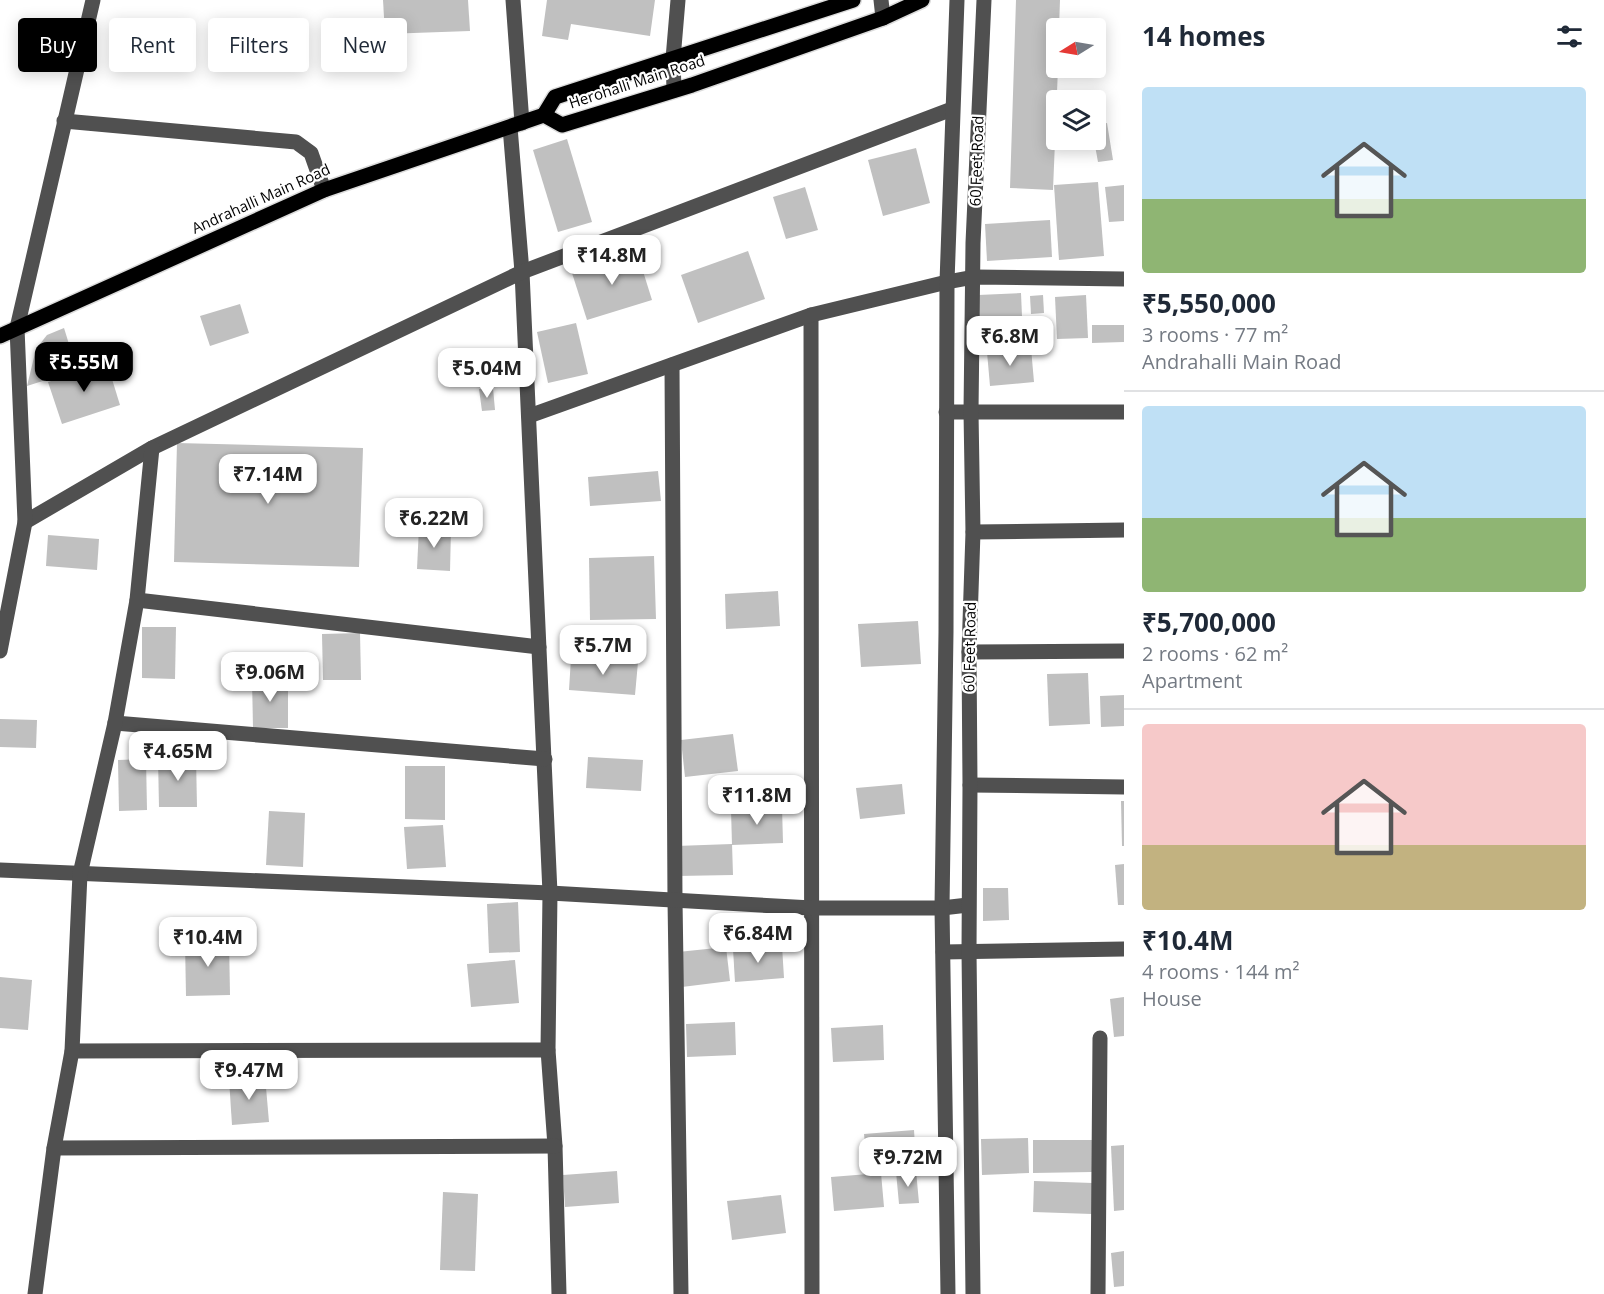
<!DOCTYPE html>
<meta charset="utf-8">
<style>
body{margin:0;font-family:"Open Sans",sans-serif;background:#f6f6f7;color:#1f2937;height:100vh;display:flex;flex-direction:column;font-size:22px;white-space:nowrap}
*{box-sizing:border-box;margin:0}
p{font-size:20px;color:#747a83}
.icon{flex:none;width:33px;height:33px;fill:none;stroke:currentColor;stroke-width:2;stroke-linecap:round;stroke-linejoin:round}
.map{position:relative;flex:1;overflow:hidden}
.drawer{display:flex;flex-direction:column;background:#fff;width:480px}
.drawer>*{flex:none}
.guide{position:absolute;left:18px;top:18px;width:570px;height:54px;display:flex;gap:12px}
.needle{width:39px;rotate:259deg}
.controls{position:absolute;left:1046px;top:18px;display:grid;gap:12px}
.controls a{display:grid;place-items:center;width:60px;height:60px;border-radius:6px;background:#fff;box-shadow:0 3px 15px #0003;font-size:30px}
.price{position:absolute;translate:-50% -51px;padding:0 14px;border-radius:12px;background:#fff;color:#222;font-size:20px;line-height:39px;filter:drop-shadow(0 2px 3px #0008)}
.price::after{content:'';position:absolute;left:50%;top:36px;width:18px;height:14px;margin-left:-9px;background:inherit;clip-path:polygon(0 0,100% 0,50% 100%)}
.price.selected{background:#000;color:#fff}
ul{padding:0;list-style:none}
li{display:grid;align-content:center;gap:12px;height:318px;padding:0 18px}
li+li{border-top:2px solid #e0e1e3}
li span{display:grid;place-items:center;height:186px;border-radius:6px;color:#555}
li>.icon{margin-inline-start:auto}
span .icon{width:108px;height:108px;fill:#fffc;stroke-width:1}
li b{font-size:26px}
h2{display:flex;justify-content:space-between;align-items:center;height:72px;padding:0 18px;font-size:26px}
.tag{padding:0 21px;border-radius:6px;background:#fff;box-shadow:0 3px 15px #0003;font-size:21px;line-height:54px}
.tag.selected{background:#000;color:#fff}
main{display:flex;flex:1;min-height:0}
.map>svg:first-child{display:block}
</style>
<main>
<div class="map">
<svg width="1124" height="1294" viewBox="0 0 1124 1294">
<rect width="100%" height="100%" fill="#fff"/>
<!-- building -->
<g fill="#c0c0c0">
<path d="M383,0H468L470,31L385,34Z"/>
<path d="M547,0H655L650,36L571,24L568,40L542,36Z"/>
<path d="M1016,0H1060L1059,28H1056V68H1058L1053,190L1010,188Z"/>
<path d="M1107,123L1113,160L1098,162L1094,140L1095,125Z"/>
<path d="M567,139L592,222L558,232L533,150Z"/>
<path d="M916,148L930,203L883,216L868,160Z"/>
<path d="M1098,182L1104,256L1059,260L1054,185Z"/>
<path d="M1124,185V221L1109,222L1105,187Z"/>
<path d="M805,187L818,230L786,239L773,197Z"/>
<path d="M1050,220L1052,257L987,261L985,224Z"/>
<path d="M748,251L765,299L698,323L681,275Z"/>
<path d="M637,252L652,300L587,320L572,273Z"/>
<path d="M1021,293L1023,340L980,341L978,295Z"/>
<path d="M1043,295L1044,313L1031,314L1030,296Z"/>
<path d="M1086,295L1088,338L1057,339L1055,297Z"/>
<path d="M240,304L249,333L210,346L200,316Z"/>
<path d="M576,323L588,374L548,383L537,332Z"/>
<path d="M1092,325H1124V342L1092,343Z"/>
<path d="M64,328L77,370L27,386L36,349L47,335Z"/>
<path d="M1031,348L1034,382L990,386L987,352Z"/>
<path d="M107,363L120,405L62,424L48,382Z"/>
<path d="M493,388L495,410L482,411L479,389Z"/>
<path d="M177,443L363,448L359,567L174,562Z"/>
<path d="M658,471L661,501L590,506L588,477Z"/>
<path d="M419,527L451,529L450,571L417,569Z"/>
<path d="M48,535L99,539L97,570L46,566Z"/>
<path d="M654,556L656,619L590,620L589,558Z"/>
<path d="M778,591L780,626L726,629L725,594Z"/>
<path d="M918,621L921,664L861,667L858,624Z"/>
<path d="M142,627H176L175,679L142,678Z"/>
<path d="M360,633L361,680H323L322,634Z"/>
<path d="M571,658L638,662L635,695L569,690Z"/>
<path d="M1088,673L1090,724L1049,726L1047,674Z"/>
<path d="M252,678H288V728H253Z"/>
<path d="M1124,695V726L1101,727L1100,696Z"/>
<path d="M0,719L37,720L36,748L0,747Z"/>
<path d="M733,734L738,771L685,777L681,740Z"/>
<path d="M158,757H196L197,807H159Z"/>
<path d="M588,757L643,760L641,791L586,788Z"/>
<path d="M146,759L147,810L119,811L118,760Z"/>
<path d="M405,766H445V820L405,819Z"/>
<path d="M902,784L905,814L860,819L856,788Z"/>
<path d="M1121,801H1124V846H1122Z"/>
<path d="M782,807L783,843L732,845L731,809Z"/>
<path d="M269,811L305,813L303,867L266,865Z"/>
<path d="M443,825L446,867L407,869L404,827Z"/>
<path d="M732,844L733,875L677,876L676,846Z"/>
<path d="M1124,864V905H1118L1115,865Z"/>
<path d="M983,888H1008L1009,920L983,921Z"/>
<path d="M518,902L520,952L489,953L487,904Z"/>
<path d="M229,940L230,995L186,996L185,941Z"/>
<path d="M782,946L784,978L735,982L733,949Z"/>
<path d="M726,947L730,981L682,987L678,952Z"/>
<path d="M515,960L519,1003L471,1007L467,964Z"/>
<path d="M0,977L32,980L28,1030L0,1028Z"/>
<path d="M1124,997V1036L1114,1037L1110,999Z"/>
<path d="M735,1022L736,1055L687,1057L686,1024Z"/>
<path d="M883,1025L884,1060L833,1062L831,1028Z"/>
<path d="M265,1076L269,1122L232,1125L229,1079Z"/>
<path d="M914,1130L916,1161L867,1165L864,1134Z"/>
<path d="M1028,1138L1029,1173L982,1175L981,1139Z"/>
<path d="M1033,1140H1092V1172L1033,1173Z"/>
<path d="M1124,1145V1210L1114,1211L1111,1146Z"/>
<path d="M617,1171L619,1203L565,1207L563,1175Z"/>
<path d="M916,1171L919,1203L899,1204L896,1172Z"/>
<path d="M881,1173L884,1207L834,1211L831,1177Z"/>
<path d="M1034,1181L1093,1183L1092,1214L1033,1212Z"/>
<path d="M443,1192L478,1194L475,1271L440,1270Z"/>
<path d="M781,1195L786,1233L732,1240L727,1201Z"/>
<path d="M1124,1251V1286L1114,1287L1111,1253Z"/>
</g>
<g fill="none" stroke-linecap="round" stroke-linejoin="round">
<defs>
<g id="major">
<path d="M544,115L562,125L692,85L883,18L922,0"/>
<path d="M544,115L555,97L853,0"/>
<path d="M0,336L324,190L544,115"/>
</g>
</defs>
<!-- major casing -->
<use href="#major" stroke="#dbdbdb" stroke-width="18"/>
<!-- minor -->
<g stroke="#505050" stroke-width="15">
<path d="M513,0L522,123"/>
<path d="M881,0L883,18"/>
<path d="M674,90L673,59L678,0"/>
<path d="M64,121L296,142L311,153L324,190"/>
<path d="M510,127L522,272L550,893L548,1050L555,1146L559,1294"/>
<path d="M811,315L812,1294"/>
<path d="M672,365L675,900L681,1294"/>
<path d="M946,412H1124"/>
<path d="M529,416L811,315L947,282L974,277L1124,279"/>
<path d="M25,522L152,448L522,272L952,109"/>
<path d="M973,532L1124,530"/>
<path d="M137,600L539,647"/>
<path d="M0,651L25,522L17,328L93,0"/>
<path d="M969,652L1124,651"/>
<path d="M115,723L545,759"/>
<path d="M970,785L1124,787"/>
<path d="M0,870L550,893L812,908H942L968,905"/>
<path d="M943,952L1124,949"/>
<path d="M72,1051L548,1050"/>
<path d="M54,1148L555,1146"/>
<path d="M35,1294L54,1148L72,1051L80,874L115,723L137,600L152,448"/>
<path d="M948,1294L942,908L946,632L947,282L957,0"/>
<path d="M973,1294L969,951L970,785L969,652L973,532L971,412L973,243L984,0"/>
<path d="M1098,1294L1100,1038"/>
</g>
<!-- major -->
<use href="#major" stroke="#000" stroke-width="15"/>
</g>
<g text-anchor="middle" stroke-width="4.5" stroke-linejoin="round" paint-order="stroke">
<!-- street labels -->
<g font-size="15" fill="#000" stroke="#fff">
<text transform="translate(637 82) rotate(-18)" y="5">Herohalli Main Road</text>
<text transform="translate(977 161) rotate(-88)" y="5">60 Feet Road</text>
<text transform="translate(261 199) rotate(-24)" y="5">Andrahalli Main Road</text>
<text transform="translate(970 647) rotate(-89)" y="5">60 Feet Road</text>
</g>
</g>
</svg>
<div class="controls">
<a><svg class="needle" viewBox="-14 -14 28 28"><path d="M0-13l5 13h-10z" fill="#e53935"/><path d="M0 13l5-13h-10z" fill="#747a83"/></svg></a>
<a><svg class="icon" aria-label="layers" viewBox="0 0 24 24"><path d="M12 4l9 5-9 5-9-5zM3 14l9 5 9-5"/></svg></a>
</div>
<b class="price" style="left:612px;top:286px">₹14.8M</b>
<b class="price" style="left:1010px;top:367px">₹6.8M</b>
<b class="price selected" style="left:84px;top:393px">₹5.55M</b>
<b class="price" style="left:487px;top:399px">₹5.04M</b>
<b class="price" style="left:268px;top:505px">₹7.14M</b>
<b class="price" style="left:434px;top:549px">₹6.22M</b>
<b class="price" style="left:603px;top:676px">₹5.7M</b>
<b class="price" style="left:270px;top:703px">₹9.06M</b>
<b class="price" style="left:178px;top:782px">₹4.65M</b>
<b class="price" style="left:757px;top:826px">₹11.8M</b>
<b class="price" style="left:758px;top:964px">₹6.84M</b>
<b class="price" style="left:208px;top:968px">₹10.4M</b>
<b class="price" style="left:249px;top:1101px">₹9.47M</b>
<b class="price" style="left:908px;top:1188px">₹9.72M</b>
<div class="guide">
<a class="tag selected">Buy</a>
<a class="tag">Rent</a>
<a class="tag">Filters</a>
<a class="tag">New</a>
</div>
</div>
<section class="drawer">
<h2>14 homes<svg class="icon" aria-label="filters" viewBox="0 0 24 24"><path d="M4 7h16M4 17h16"/><circle cx="9" cy="7" r="2"/><circle cx="15" cy="17" r="2"/></svg></h2>
<ul>
<li><span style="background:linear-gradient(#bfe0f5 60%,#8fb573 0)"><svg class="icon" aria-label="home" viewBox="0 0 24 24"><path d="M3 11l9-7 9 7M6 9v11h12V9"/></svg></span><div><b>₹5,550,000</b><p>3 rooms · 77 m²</p><p>Andrahalli Main Road</p></div></li>
<li><span style="background:linear-gradient(#bfe0f5 60%,#8fb573 0)"><svg class="icon" aria-label="home" viewBox="0 0 24 24"><path d="M3 11l9-7 9 7M6 9v11h12V9"/></svg></span><div><b>₹5,700,000</b><p>2 rooms · 62 m²</p><p>Apartment</p></div></li>
<li><span style="background:linear-gradient(#f6c9c9 65%,#c2b280 0)"><svg class="icon" aria-label="home" viewBox="0 0 24 24"><path d="M3 11l9-7 9 7M6 9v11h12V9"/></svg></span><div><b>₹10.4M</b><p>4 rooms · 144 m²</p><p>House</p></div></li>
</ul>
</section>
</main>
